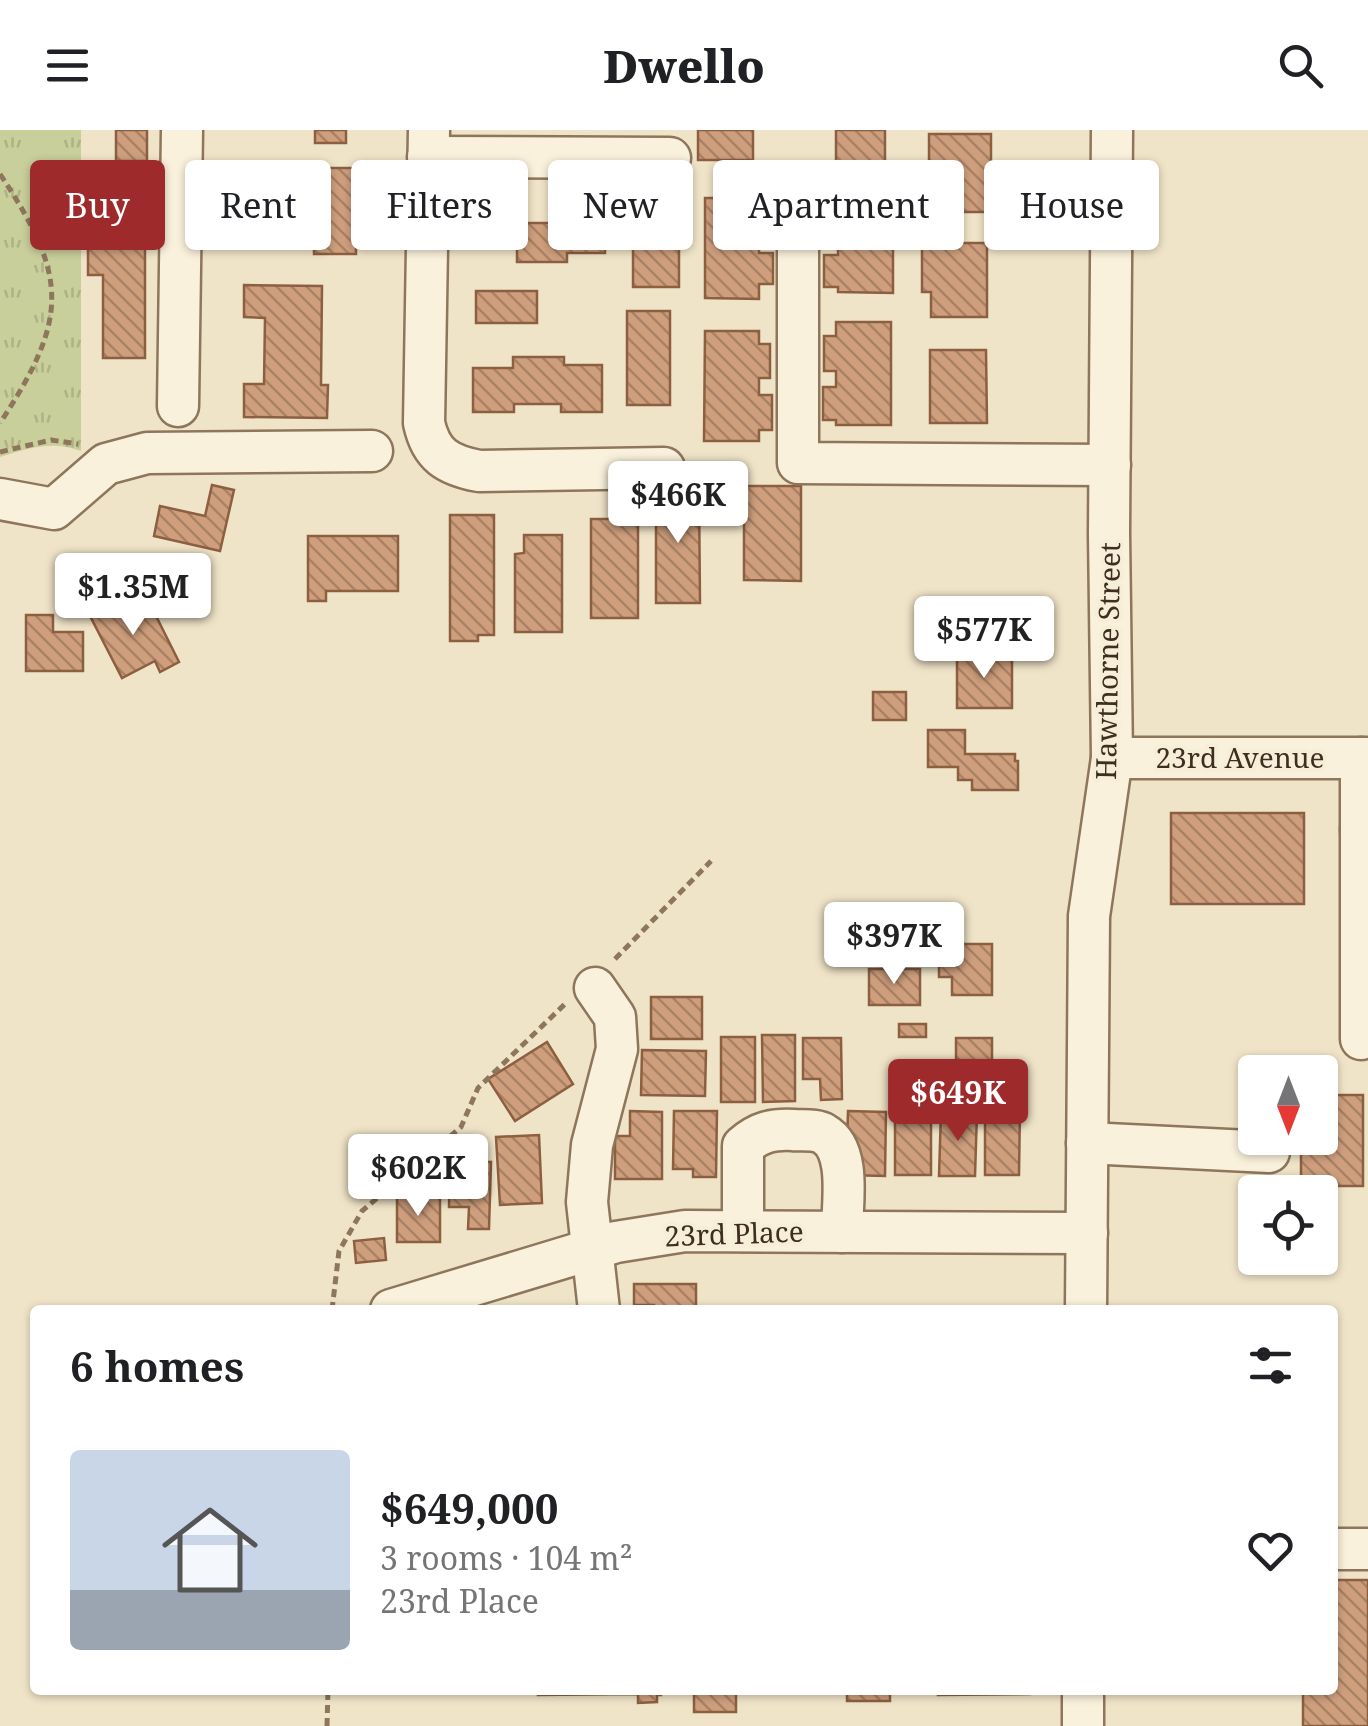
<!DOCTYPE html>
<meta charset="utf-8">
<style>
body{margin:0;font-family:"Noto Serif",serif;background:#f6f6f6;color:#202124;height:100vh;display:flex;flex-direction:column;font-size:38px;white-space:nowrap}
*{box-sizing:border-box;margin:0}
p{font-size:32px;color:#757577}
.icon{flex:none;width:55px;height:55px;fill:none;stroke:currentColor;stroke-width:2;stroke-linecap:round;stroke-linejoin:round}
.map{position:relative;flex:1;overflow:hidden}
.drawer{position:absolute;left:30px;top:1175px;width:1308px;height:390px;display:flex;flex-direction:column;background:#fff;border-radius:10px;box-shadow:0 2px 8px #0004}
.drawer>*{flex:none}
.top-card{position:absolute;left:30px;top:30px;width:1310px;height:90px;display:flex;gap:20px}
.needle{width:65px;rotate:180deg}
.fabs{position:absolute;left:1238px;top:925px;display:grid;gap:20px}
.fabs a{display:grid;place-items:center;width:100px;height:100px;border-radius:10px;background:#fff;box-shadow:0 2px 8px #0004;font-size:50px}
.price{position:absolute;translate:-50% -85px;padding:0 22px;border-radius:10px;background:#fff;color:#222;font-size:32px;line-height:65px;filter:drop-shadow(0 2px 5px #0008)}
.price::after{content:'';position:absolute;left:50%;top:60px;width:30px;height:22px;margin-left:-15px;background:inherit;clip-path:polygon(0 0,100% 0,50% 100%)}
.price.current{background:#9e2a2b;color:#fff}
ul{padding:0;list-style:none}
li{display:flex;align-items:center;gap:30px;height:250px;padding:0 40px}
li span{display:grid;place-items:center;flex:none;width:280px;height:200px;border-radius:10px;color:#555}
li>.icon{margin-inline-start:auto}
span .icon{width:120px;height:120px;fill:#fffc;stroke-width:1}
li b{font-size:42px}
h2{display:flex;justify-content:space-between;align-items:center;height:120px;padding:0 40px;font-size:42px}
.pill{padding:0 35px;border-radius:10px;background:#fff;box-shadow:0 2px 8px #0004;font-size:35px;line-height:90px}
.pill.current{background:#9e2a2b;color:#fff}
header{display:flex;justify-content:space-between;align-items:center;height:130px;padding:0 40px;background:#fff;font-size:45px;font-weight:800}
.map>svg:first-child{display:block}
</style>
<header><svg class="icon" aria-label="menu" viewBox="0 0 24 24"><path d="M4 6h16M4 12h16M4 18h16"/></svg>Dwello<svg class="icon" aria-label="search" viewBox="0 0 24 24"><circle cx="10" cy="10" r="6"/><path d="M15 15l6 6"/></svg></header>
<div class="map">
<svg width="1368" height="1596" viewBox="0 0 1368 1596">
<defs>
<pattern id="grass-tufts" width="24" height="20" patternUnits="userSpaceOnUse" patternTransform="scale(2.5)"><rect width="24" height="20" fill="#c9cf9b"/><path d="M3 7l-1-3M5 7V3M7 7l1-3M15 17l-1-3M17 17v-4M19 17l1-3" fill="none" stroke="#aeb285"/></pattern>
<pattern id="building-back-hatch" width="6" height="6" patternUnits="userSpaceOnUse" patternTransform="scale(2.5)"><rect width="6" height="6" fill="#cf9f7d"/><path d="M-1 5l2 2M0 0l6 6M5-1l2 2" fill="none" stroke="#a98266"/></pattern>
</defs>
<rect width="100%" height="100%" fill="#f0e4c8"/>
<!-- grass -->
<path fill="url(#grass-tufts)" d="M0,0H81V321C53,310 28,318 0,327Z"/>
<!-- building -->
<g fill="url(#building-back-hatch)" stroke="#8d5f41" stroke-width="2.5">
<rect x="116" y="0" width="31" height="31"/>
<rect x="315" y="0" width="31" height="13"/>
<rect x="698" y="0" width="55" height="30"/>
<rect x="836" y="0" width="49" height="40"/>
<rect x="929" y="4" width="62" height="78"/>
<rect x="314" y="38" width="42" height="86"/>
<path d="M839,65H893V163L838,162V157H824V125H838V107H824L825,76H839Z"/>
<path d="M705,68H759V74H773V105H759V123H773V154H759V169L705,168Z"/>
<path d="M633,74H673V113H679V157H633Z"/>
<path d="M475,81H517V93H565V84H605V123H567V132H517V118H475Z"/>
<path d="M922,113H987V187H931V162H922Z"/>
<path d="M88,116H145V228H103V145H88Z"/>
<path d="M244,155L322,156L321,255H328L327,288L244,287V254H264L265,188L244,187Z"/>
<rect x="476" y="161" width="61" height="32"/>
<rect x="627" y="181" width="43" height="94"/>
<path d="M836,192H891V295H836V290H823V257H836V241H824V206H836Z"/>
<path d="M705,201H759V214H770V248H759V265H772V300H759V311H704Z"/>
<path d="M930,220H986L987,293H930Z"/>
<path d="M513,227H564V235H602V282H561V274H514V282H473V238H513Z"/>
<path d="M212,355L234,360L220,421L154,406L160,376L205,386Z"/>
<path d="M744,356H801V451L744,450Z"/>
<path d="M656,358H699L700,473H656Z"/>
<path d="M450,385H494V505H478V511H450Z"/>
<rect x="591" y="389" width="47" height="99"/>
<path d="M524,405H562V502H515V424L524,423Z"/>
<path d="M308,406H398V461H326V471H308Z"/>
<path d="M123,467L131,484L150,474L179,532L160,542L155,531L122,548L89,484Z"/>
<path d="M26,485H53V502H83V541H26Z"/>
<rect x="957" y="524" width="55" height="54"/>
<rect x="873" y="562" width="33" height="28"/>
<path d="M928,600H965V624H1015V631H1018V660H972V650H958V637H928Z"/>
<rect x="1171" y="683" width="133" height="91"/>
<path d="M952,814H992V865H952V847H939V825H952Z"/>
<rect x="869" y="839" width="51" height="36"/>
<rect x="651" y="867" width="51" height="42"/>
<rect x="899" y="894" width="27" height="13"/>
<path d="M762,905H795V971L763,972Z"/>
<rect x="721" y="907" width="34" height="65"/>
<path d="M803,908H841L842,969L821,970L820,949H803Z"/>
<rect x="956" y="908" width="36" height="41"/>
<path d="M547,912L573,954L515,991L488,949Z"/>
<path d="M642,920L706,921L705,966L641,965Z"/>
<path d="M1320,965H1363V1056H1301V1008H1320Z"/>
<path d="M985,978H1020L1019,1045H985Z"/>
<path d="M630,981L662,982V1049H615V1006H630Z"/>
<path d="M674,981H717L716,1047H693V1039H673Z"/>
<path d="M848,981L886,982L885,1046L846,1045Z"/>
<rect x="895" y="981" width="36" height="64"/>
<path d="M941,981L977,982L975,1046H939Z"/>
<path d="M539,1005L542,1073L500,1075L496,1007Z"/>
<path d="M450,1031L491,1032L489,1099H468L469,1077H449Z"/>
<path d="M397,1065L440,1066V1112H397Z"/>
<path d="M384,1108L386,1130L356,1133L354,1111Z"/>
<path d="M634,1154H696V1180H654V1175H634Z"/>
<path d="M1332,1450H1368V1596H1303V1560H1332Z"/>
<path d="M538,1560H661V1565H657V1572L638,1573V1564L538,1565Z"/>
<rect x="694" y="1560" width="42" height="22"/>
<rect x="847" y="1560" width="43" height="11"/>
<path d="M938,1560H1030V1564L938,1565Z"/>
</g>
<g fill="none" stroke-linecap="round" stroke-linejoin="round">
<defs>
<g id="minor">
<path d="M429,0L424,293C431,325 447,335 479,341L664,338"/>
<path d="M428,27L670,28"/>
<path d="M798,90V333L1110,335"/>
<path d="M178,276L182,0"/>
<path d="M0,369L54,379L106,334L147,323L372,321"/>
<path d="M1112,628H1368"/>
<path d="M1361,700V628"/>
<path d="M595,858L615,887L617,919L592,1015L587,1072L599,1180"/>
<path d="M1361,909V700H1368"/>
<path d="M1087,1013L1269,1022"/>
<path d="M743,1101V1016C759,1002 772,999 793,1000C803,1001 816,999 824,1004C852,1020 842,1074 842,1102"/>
<path d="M391,1180L616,1112L685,1101L1087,1103"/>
<path d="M1086,1180L1089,786L1112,628L1109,403L1112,0"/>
<path d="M1332,1419H1368"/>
<path d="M1083,1596V1560"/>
</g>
</defs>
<!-- minor casing -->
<use href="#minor" stroke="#8d765c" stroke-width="45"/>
<!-- path -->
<g stroke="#8d765c" stroke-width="5" stroke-dasharray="8 5" stroke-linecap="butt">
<path d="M0,44C69,148 69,188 0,293"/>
<path d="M0,322L51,310L78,314"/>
<path d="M615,829L711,731"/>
<path d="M332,1180L339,1121L362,1081L461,997L478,958L566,873"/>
<path d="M327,1596L328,1560"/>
</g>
<!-- minor -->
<use href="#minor" stroke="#faf1dc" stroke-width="40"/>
</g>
<g text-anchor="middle" stroke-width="8" stroke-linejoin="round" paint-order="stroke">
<!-- street labels -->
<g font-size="28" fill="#3d2e20" stroke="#f7eed8">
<text transform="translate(1108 531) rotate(-89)" y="10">Hawthorne Street</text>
<text x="1240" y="638">23rd Avenue</text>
<text transform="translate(734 1104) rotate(-2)" y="10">23rd Place</text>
</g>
</g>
</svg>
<div class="fabs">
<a><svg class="needle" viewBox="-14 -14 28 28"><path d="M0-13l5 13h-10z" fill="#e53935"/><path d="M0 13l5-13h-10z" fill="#757577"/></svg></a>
<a><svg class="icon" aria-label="locate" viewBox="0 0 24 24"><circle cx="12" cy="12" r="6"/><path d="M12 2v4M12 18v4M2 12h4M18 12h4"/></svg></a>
</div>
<b class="price" style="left:678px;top:416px">$466K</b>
<b class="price" style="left:133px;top:508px">$1.35M</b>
<b class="price" style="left:984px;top:551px">$577K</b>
<b class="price" style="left:894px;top:857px">$397K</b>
<b class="price current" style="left:958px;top:1014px">$649K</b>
<b class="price" style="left:418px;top:1089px">$602K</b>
<div class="top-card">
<a class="pill current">Buy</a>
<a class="pill">Rent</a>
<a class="pill">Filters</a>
<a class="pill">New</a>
<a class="pill">Apartment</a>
<a class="pill">House</a>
</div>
<section class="drawer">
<h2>6 homes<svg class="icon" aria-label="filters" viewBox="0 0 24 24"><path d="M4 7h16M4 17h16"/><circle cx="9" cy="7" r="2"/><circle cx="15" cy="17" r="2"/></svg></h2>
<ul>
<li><span style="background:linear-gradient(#c9d6e8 70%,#9aa5b1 0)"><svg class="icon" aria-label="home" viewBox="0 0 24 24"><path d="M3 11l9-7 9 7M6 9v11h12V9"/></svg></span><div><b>$649,000</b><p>3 rooms · 104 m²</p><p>23rd Place</p></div><svg class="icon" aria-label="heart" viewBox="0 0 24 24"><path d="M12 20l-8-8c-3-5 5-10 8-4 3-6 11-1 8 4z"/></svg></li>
</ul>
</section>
</div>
